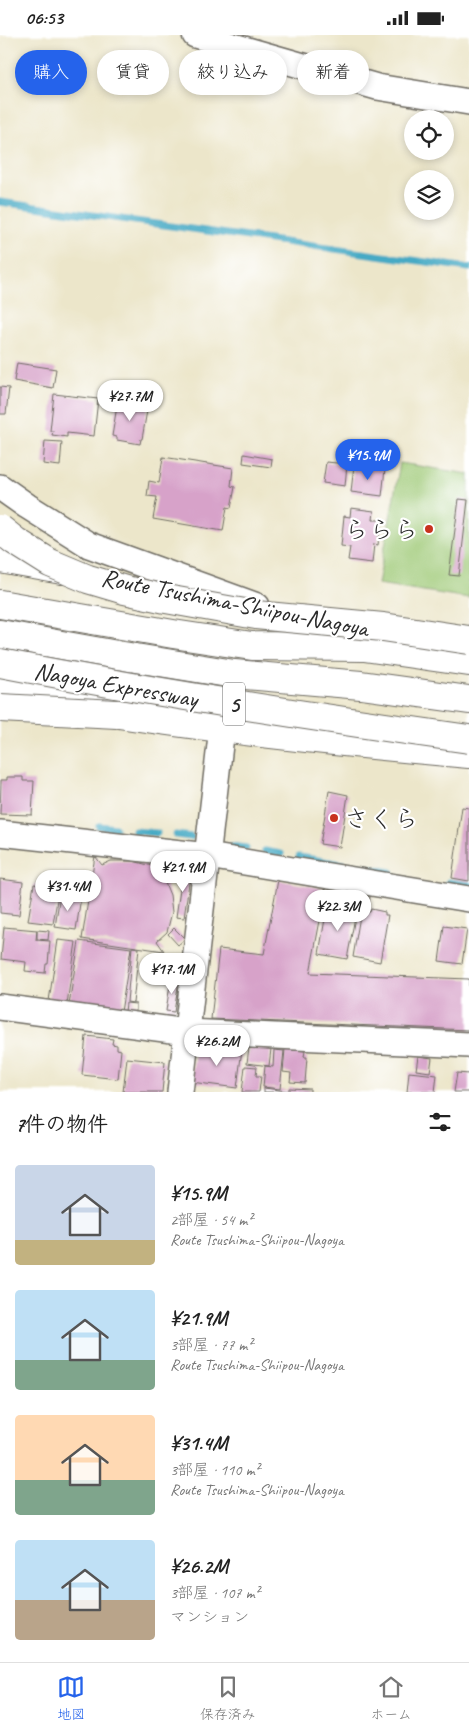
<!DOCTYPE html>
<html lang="ja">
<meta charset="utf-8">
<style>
body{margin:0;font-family:Caveat,"Klee One",sans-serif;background:#f2f2f2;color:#222;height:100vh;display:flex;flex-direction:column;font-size:19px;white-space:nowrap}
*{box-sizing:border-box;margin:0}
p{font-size:16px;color:#767676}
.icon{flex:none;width:28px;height:28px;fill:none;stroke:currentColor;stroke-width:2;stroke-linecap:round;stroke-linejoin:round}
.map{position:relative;height:1057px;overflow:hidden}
.sheet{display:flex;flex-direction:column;background:#fff;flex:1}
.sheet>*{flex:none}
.top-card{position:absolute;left:15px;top:15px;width:440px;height:45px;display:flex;gap:10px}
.buttons{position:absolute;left:404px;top:75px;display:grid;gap:10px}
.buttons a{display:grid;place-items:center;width:50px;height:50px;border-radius:50%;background:#fff;box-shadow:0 2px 8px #0003;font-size:25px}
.price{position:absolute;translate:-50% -42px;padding:0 11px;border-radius:18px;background:#fff;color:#222;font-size:16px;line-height:32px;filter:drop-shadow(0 1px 2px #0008)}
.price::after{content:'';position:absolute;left:50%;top:30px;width:15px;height:11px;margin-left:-8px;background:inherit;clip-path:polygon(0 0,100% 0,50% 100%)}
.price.active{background:#2563eb;color:#fff}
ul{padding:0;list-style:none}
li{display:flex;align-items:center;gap:15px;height:125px;padding:0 15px}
li span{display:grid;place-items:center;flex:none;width:140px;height:100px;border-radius:5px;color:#555}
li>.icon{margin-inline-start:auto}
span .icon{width:60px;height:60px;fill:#fffc;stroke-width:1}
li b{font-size:21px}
h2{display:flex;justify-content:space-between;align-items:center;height:60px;padding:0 15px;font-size:21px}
.pill{padding:0 18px;border-radius:22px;background:#fff;box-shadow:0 2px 8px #0003;font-size:18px;line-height:45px}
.pill.active{background:#2563eb;color:#fff}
.status{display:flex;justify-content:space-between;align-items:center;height:35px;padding:0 25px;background:#fff;direction:ltr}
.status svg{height:14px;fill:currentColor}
.dock{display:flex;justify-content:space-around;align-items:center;height:70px;border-top:1px solid #e0e0e0;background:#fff;font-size:14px;color:#767676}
.dock a{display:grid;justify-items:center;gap:2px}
.dock .active{color:#2563eb}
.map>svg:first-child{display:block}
</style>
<div class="status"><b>06:53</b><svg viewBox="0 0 49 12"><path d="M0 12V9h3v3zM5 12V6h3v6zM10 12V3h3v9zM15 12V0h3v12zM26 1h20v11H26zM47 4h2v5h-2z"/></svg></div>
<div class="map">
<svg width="469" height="1057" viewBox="0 0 469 1057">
<rect width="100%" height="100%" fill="#fff"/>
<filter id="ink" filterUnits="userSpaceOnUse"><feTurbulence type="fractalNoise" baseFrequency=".02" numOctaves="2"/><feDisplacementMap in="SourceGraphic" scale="10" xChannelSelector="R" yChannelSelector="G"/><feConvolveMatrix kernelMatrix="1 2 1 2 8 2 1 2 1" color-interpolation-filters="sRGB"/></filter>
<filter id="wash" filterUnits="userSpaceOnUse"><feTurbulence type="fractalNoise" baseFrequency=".0096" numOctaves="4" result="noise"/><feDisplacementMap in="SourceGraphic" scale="20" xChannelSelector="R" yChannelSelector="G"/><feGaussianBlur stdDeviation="1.12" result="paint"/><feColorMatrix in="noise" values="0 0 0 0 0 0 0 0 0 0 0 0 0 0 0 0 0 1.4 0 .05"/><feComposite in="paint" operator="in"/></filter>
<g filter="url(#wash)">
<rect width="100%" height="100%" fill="#ece6ca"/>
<!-- green -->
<path fill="#9ec976" stroke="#647a50" d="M400,428L469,439V563L378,549Z"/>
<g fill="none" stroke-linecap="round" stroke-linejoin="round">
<!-- stream -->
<g stroke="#46aac5" stroke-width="7">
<path d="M0,167L469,233"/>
<path d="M99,791L115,793"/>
<path d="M135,796L157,798"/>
<path d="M176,800L191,802"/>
<path d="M232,811L246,813"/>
<path d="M265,816L281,819"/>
<path d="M299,822L342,829"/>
<path d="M359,832L391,837"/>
<path d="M449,847L469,850"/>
</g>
</g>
<g id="blocks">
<!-- building -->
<g fill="#d7a2c9">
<path d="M17,328L56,334L53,353L14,346Z"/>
<path d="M0,352L9,353L6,379H0Z"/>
<path d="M54,359L98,364L94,401L67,398V402L52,400L53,396H50Z"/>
<path d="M118,365L148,370L142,404H141L140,409L117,405V402L112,401Z"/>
<path d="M45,406L62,407L60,431L43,429Z"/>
<path d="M244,419L272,424L271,432L243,428Z"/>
<path d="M163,422L233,433L231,451L235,452L231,473L227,472L223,496L153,484L157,462L147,461L149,446L159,448Z"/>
<path d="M326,427L347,429L345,451L323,448Z"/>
<path d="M354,430L385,434L382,461L351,457Z"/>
<path d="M459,464L468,465L459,541L449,540Z"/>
<path d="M351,473L374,476L373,485H381L378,510L374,509L372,528L348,525L350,512L341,511L344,481L350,482Z"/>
<path d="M7,742H23V746H34L32,780L0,779L1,745H7Z"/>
<path d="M329,756L348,760L340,812L320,809Z"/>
<path d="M462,772L469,773V846L452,843Z"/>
<path d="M95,821L102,830L111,826H133L152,831L163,843L170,860L172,877L167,897L157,906L164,916L82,904Z"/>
<path d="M183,833L191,834L184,883L176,882Z"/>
<path d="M62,840L71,842L69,852L60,851Z"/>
<path d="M0,844L23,847L19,880L0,878Z"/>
<path d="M278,845L326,854L310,938L469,944V995L211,984L219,914L264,919Z"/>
<path d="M34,849L59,853L53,889L28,886Z"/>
<path d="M330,854L339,856L336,871L328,869Z"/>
<path d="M60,859L81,862L76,895L55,892Z"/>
<path d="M361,860L370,862L368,875L359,873Z"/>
<path d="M338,870L351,872V876L356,877L347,924L319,919L327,872L337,874Z"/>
<path d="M371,874L385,877V880H388L380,927L353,922L361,875L370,877Z"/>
<path d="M444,891L467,894L462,929L439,926Z"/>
<path d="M4,892L37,895L36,905L50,906L48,929H46L45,938L25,936L26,927L1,924Z"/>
<path d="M174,893L185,904L178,910L168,899Z"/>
<path d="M37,895L49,896L48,905L37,904Z"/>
<path d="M58,905L76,907L67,969L49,966Z"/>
<path d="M79,906L131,913L121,977L69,970Z"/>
<path d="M132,912L139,913L133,968L127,967Z"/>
<path d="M171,943L179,945L174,977L166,976Z"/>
<path d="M126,968L136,969V978L125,977Z"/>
<path d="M86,1001L113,1004L112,1009L117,1010V1014L121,1015L118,1044L82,1040Z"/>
<path d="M204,1010L213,1012L212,1017H217L218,1011L242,1014L237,1053L191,1047L195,1015L203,1016Z"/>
<path d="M249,1012L271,1014L269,1031L247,1028Z"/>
<path d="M285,1014L305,1016L304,1022H307L305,1048L290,1047L291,1038L283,1037Z"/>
<path d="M274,1015L284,1016L280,1054L263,1052L265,1031L273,1032Z"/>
<path d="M418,1021L432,1023L430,1037L416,1035Z"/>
<path d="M127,1023L165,1027L162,1057H123Z"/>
<path d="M245,1031L257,1032L256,1041H261L259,1057H242Z"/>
<path d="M409,1037L437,1040L435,1057H407Z"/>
<path d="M457,1038L469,1039V1057H454Z"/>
<path d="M264,1053L288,1056V1057H264Z"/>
<path d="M289,1053L310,1054V1057H289Z"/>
</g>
</g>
</g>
<g filter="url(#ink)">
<use href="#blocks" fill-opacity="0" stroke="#6f6c63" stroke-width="1"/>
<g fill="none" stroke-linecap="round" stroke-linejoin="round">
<defs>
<g id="minor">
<path d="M195,0L377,52L469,67"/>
<path d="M0,452L27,471L89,510L257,571"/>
<path d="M0,798L208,821L469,864"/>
<path d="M0,972L187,997L469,1010"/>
<path d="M180,1057L221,701"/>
</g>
<path id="secondary" d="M0,524L62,535"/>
<g id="motorway">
<path d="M0,569L173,599L252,611L364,612L469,627"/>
<path d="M0,599L117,620L234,639L361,650L469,665"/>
<path d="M0,652L122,660"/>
<path d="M93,675C218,695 343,708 469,719"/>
</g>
</defs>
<!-- minor casing -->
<use href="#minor" stroke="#6f6c63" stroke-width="28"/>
<!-- secondary casing -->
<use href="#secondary" stroke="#6f6c63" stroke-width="30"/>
<!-- motorway casing -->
<use href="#motorway" stroke="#6f6c63" stroke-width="30"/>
<!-- minor -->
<use href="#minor" stroke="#fff" stroke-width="25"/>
<!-- secondary -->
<use href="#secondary" stroke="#fff" stroke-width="28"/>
<!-- motorway -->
<use href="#motorway" stroke="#fff" stroke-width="28"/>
<defs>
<g id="motorway-bridge">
<path d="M0,494L15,506L50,528L88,544L125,555L166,564L256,580L383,592L469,605"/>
<path d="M0,628C156,658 312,682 469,704"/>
<path d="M0,673L117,679"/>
</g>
</defs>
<!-- motorway-bridge casing -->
<use href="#motorway-bridge" stroke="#6f6c63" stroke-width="30" stroke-linecap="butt"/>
<!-- motorway-bridge -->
<use href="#motorway-bridge" stroke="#fff" stroke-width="28"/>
</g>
</g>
<!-- markers -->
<g fill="#c8321e" stroke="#fff" stroke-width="2">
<circle cx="429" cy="494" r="5"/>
<circle cx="334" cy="783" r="5"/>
</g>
<g text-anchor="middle" stroke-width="4.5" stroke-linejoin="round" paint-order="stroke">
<!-- shield labels -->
<rect fill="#fff" stroke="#6b6b6b" stroke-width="1" x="223" y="647.5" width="22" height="43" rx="4"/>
<g font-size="24" font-weight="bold" fill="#2b2b2b">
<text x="234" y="677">5</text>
</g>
<!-- poi labels -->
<g font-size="25" fill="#2b2b2b" stroke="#fff" text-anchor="end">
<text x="419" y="503">ららら</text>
<text x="344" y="792" text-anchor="start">さくら</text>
</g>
<!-- street labels -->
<g font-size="25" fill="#2b2b2b" stroke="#fff">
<text transform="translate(235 567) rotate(11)" y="9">Route Tsushima-Shiipou-Nagoya</text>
<text transform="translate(116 649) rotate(10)" y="9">Nagoya Expressway</text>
</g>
</g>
</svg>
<div class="buttons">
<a><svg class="icon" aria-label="locate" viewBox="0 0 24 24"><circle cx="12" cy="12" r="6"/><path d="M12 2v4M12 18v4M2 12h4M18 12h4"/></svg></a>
<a><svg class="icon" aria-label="layers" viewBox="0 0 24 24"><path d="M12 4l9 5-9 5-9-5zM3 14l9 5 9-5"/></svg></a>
</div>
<b class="price" style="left:130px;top:387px">¥27.7M</b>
<b class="price active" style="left:368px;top:446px">¥15.9M</b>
<b class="price" style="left:183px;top:858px">¥21.9M</b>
<b class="price" style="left:68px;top:877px">¥31.4M</b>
<b class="price" style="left:338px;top:897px">¥22.3M</b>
<b class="price" style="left:172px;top:960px">¥17.1M</b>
<b class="price" style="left:217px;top:1032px">¥26.2M</b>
<div class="top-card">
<a class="pill active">購入</a>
<a class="pill">賃貸</a>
<a class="pill">絞り込み</a>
<a class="pill">新着</a>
</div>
</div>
<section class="sheet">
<h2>7件の物件<svg class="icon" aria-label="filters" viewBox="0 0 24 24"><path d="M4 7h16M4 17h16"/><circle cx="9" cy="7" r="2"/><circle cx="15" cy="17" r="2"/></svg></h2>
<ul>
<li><span style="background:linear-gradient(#c9d6e8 75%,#c2b280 0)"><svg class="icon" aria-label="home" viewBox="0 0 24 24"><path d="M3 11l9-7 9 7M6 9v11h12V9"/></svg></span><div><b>¥15.9M</b><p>2部屋 · 54 m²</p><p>Route Tsushima-Shiipou-Nagoya</p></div></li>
<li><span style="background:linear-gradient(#bfe0f5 70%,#7fa58c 0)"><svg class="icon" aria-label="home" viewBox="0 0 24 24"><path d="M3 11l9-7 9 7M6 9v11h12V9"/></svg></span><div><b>¥21.9M</b><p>3部屋 · 77 m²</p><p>Route Tsushima-Shiipou-Nagoya</p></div></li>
<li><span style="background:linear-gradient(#ffd9b3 65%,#7fa58c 0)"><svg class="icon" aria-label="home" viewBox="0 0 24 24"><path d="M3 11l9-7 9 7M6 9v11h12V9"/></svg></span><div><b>¥31.4M</b><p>3部屋 · 110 m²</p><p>Route Tsushima-Shiipou-Nagoya</p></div></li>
<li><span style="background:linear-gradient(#bfe0f5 60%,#b9a48a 0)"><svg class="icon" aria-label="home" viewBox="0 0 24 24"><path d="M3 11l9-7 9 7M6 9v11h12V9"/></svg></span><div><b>¥26.2M</b><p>3部屋 · 107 m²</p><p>マンション</p></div></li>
</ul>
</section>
<nav class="dock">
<a class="active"><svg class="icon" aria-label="map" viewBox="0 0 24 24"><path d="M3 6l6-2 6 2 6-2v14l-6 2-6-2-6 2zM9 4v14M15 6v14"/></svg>地図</a>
<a><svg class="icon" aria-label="saved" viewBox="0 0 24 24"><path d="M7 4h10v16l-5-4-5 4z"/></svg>保存済み</a>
<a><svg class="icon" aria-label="home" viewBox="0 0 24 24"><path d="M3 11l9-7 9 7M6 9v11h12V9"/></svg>ホーム</a>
</nav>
